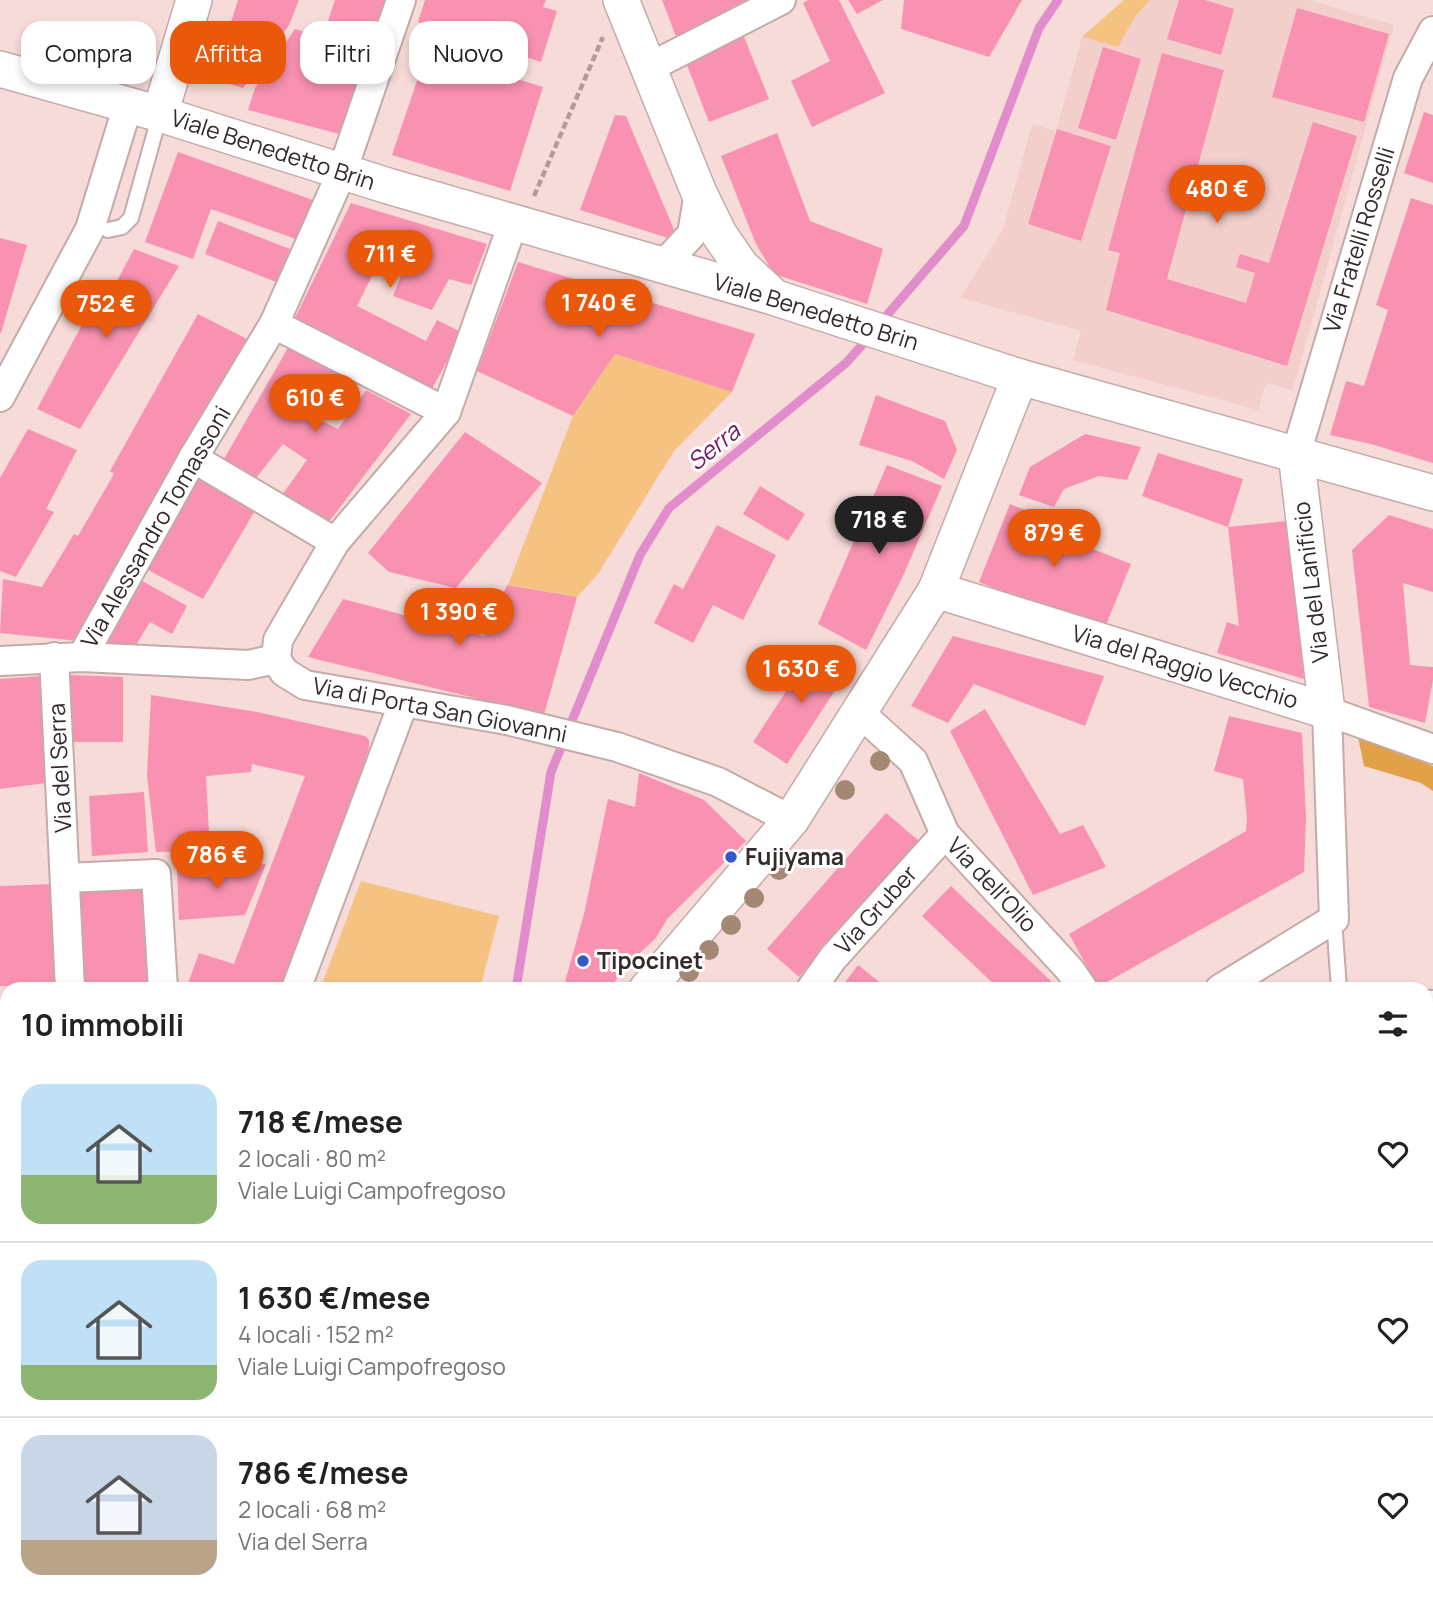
<!DOCTYPE html>
<html lang="it">
<meta charset="utf-8">
<style>
body{margin:0;font-family:Manrope,sans-serif;background:#f2f2f2;color:#222;height:100vh;display:flex;flex-direction:column;font-size:26px;white-space:nowrap}
*{box-sizing:border-box;margin:0}
p{font-size:23px;color:#767676}
.icon{flex:none;width:38px;height:38px;fill:none;stroke:currentColor;stroke-width:2;stroke-linecap:round;stroke-linejoin:round}
.map{position:relative;flex:1;overflow:hidden}
.details{position:absolute;left:0px;top:982px;width:1433px;height:625px;display:flex;flex-direction:column;background:#fff;border-radius:21px 21px 0 0;box-shadow:0 4px 10px #0003}
.details>*{flex:none}
.banner{position:absolute;left:21px;top:21px;width:700px;height:63px;display:flex;gap:14px}
.price{position:absolute;translate:-50% -60px;padding:0 16px;border-radius:24px;background:#ea580c;color:#fff;font-size:23px;line-height:46px;filter:drop-shadow(0 2px 4px #0008)}
.price::after{content:'';position:absolute;left:50%;top:42px;width:21px;height:16px;margin-left:-10px;background:inherit;clip-path:polygon(0 0,100% 0,50% 100%)}
.price.active{background:#222;color:#fff}
ul{padding:0;list-style:none}
li{display:flex;align-items:center;gap:21px;height:175px;padding:0 21px}
li+li{border-top:2px solid #e0e0e0}
li span{display:grid;place-items:center;flex:none;width:196px;height:140px;border-radius:21px;color:#555}
li>.icon{margin-inline-start:auto}
span .icon{width:84px;height:84px;fill:#fffc;stroke-width:1}
li b{font-size:30px}
h2{display:flex;justify-content:space-between;align-items:center;height:84px;padding:0 21px;font-size:30px}
.pill{padding:0 24px;border-radius:21px;background:#fff;box-shadow:0 4px 10px #0003;font-size:24px;line-height:63px}
.pill.active{background:#ea580c;color:#fff}
.map>svg:first-child{display:block}
</style>
<div class="map">
<svg width="1433" height="1605" viewBox="0 0 1433 1605">
<rect width="100%" height="100%" fill="#f6dbd8"/>
<!-- built -->
<g fill="#f3cfcb">
<path d="M1150,0H1309L1394,25L1293,390L1266,383L1258,410L1073,360L1081,331L960,298L1003,229L1032,124L1056,131L1082,37L1118,47L1135,17Z"/>
<path d="M607,1600H726L751,1605H605Z"/>
</g>
<!-- green -->
<g fill="#f5c282">
<path d="M1124,0H1150L1135,17L1118,47L1082,37Z"/>
<path d="M615,354L732,392L674,451L598,574L577,597L508,585L573,416Z"/>
<path d="M361,881L499,916L480,989H320Z"/>
</g>
<!-- forest -->
<g fill="#e0a148">
<path d="M1358,737L1433,766V791L1421,783L1364,766Z"/>
<path d="M1433,1036V1200L1426,1199V1037Z"/>
<path d="M1426,1279H1433V1398L1426,1399Z"/>
<path d="M277,1600H362L361,1605H276Z"/>
</g>
<g fill="none" stroke-linecap="round" stroke-linejoin="round">
<!-- stream -->
<g stroke="#e28dcb" stroke-width="9">
<path d="M881,322L964,226L1039,28L1058,0"/>
<path d="M516,989L551,772L640,555L669,508L846,363L870,336"/>
<path d="M371,1605L373,1600"/>
</g>
</g>
<!-- building -->
<g fill="#f991b0">
<path d="M238,0H299L289,25L243,88L213,79Z"/>
<path d="M335,0H391L376,47L325,30Z"/>
<path d="M425,0H546L543,7L557,11L541,62L418,22Z"/>
<path d="M662,0H748L732,7L769,99L709,122Z"/>
<path d="M808,0H839L885,93L812,127L791,81L830,61L803,3Z"/>
<path d="M848,0H883L857,14Z"/>
<path d="M904,0H1022L989,57L901,29Z"/>
<path d="M1179,0H1205L1234,9L1221,55L1167,39Z"/>
<path d="M1297,8L1389,34L1364,122L1272,97Z"/>
<path d="M295,29L322,37L310,76L323,81L329,64L365,77L343,135L248,110L255,88Z"/>
<path d="M1103,47L1141,59L1116,140L1078,128Z"/>
<path d="M427,51L543,87L510,191L392,155Z"/>
<path d="M1162,53L1224,70L1167,279L1246,303L1255,273L1236,267L1240,254L1269,263L1313,122L1357,136L1287,366L1106,310L1120,253L1108,250Z"/>
<path d="M1424,112L1433,115V183L1404,173Z"/>
<path d="M615,115L626,116L675,232L671,239L580,210Z"/>
<path d="M1057,129L1111,146L1081,241L1028,224Z"/>
<path d="M777,133L810,221L883,249L867,304L774,274L756,244L721,156Z"/>
<path d="M178,152L313,200L299,240L211,209L193,259L145,242Z"/>
<path d="M1411,198L1433,205V463L1371,444L1330,435L1346,381L1364,386L1388,310L1376,305Z"/>
<path d="M351,203L487,244L471,285L449,279L432,310L393,296L403,271L378,264L357,306L426,341L437,320L463,333L430,392L295,318Z"/>
<path d="M218,221L290,249L276,282L205,254Z"/>
<path d="M0,238L27,245L1,333H0Z"/>
<path d="M134,249L179,266L80,429L37,409L84,321L94,324Z"/>
<path d="M518,262L755,334L732,392L615,354L573,416L477,371Z"/>
<path d="M198,314L249,340L119,559L79,641L0,633L3,579L42,587L74,534L78,536L114,474L110,471Z"/>
<path d="M289,346L342,376L314,417L338,429L366,390L411,414L328,523L282,495L307,460L283,444L256,478L224,459Z"/>
<path d="M876,395L945,421L957,450L944,479L912,461L859,445Z"/>
<path d="M28,429L77,450L46,509L54,512L16,577L0,571V478Z"/>
<path d="M465,432L542,483L456,588L389,572L368,553Z"/>
<path d="M1085,434L1141,447L1127,480L1099,476L1064,489L1054,507L1019,495L1030,467Z"/>
<path d="M1158,453L1243,479L1228,527L1142,496Z"/>
<path d="M887,465L942,486L903,576L866,650L818,624Z"/>
<path d="M201,472L259,504L203,599L146,569Z"/>
<path d="M760,486L805,514L788,541L743,514Z"/>
<path d="M1010,504L1085,534V546L1131,564L1103,632L979,582Z"/>
<path d="M1389,515L1433,529V592L1403,583L1410,665L1433,667V680L1425,723L1369,707L1352,550Z"/>
<path d="M1287,521L1304,679L1217,653L1227,622L1239,626L1228,527Z"/>
<path d="M717,525L776,555L743,620L713,605L693,643L654,623L674,584L683,589Z"/>
<path d="M137,578L187,606L172,634L150,622L133,650L99,648Z"/>
<path d="M507,585L577,597L544,715L308,657L343,599L484,636Z"/>
<path d="M953,636L1104,676L1085,726L974,684L948,723L911,706Z"/>
<path d="M815,647L849,669L787,764L753,742Z"/>
<path d="M70,675L123,677V742H72Z"/>
<path d="M43,676L46,783L0,789V679Z"/>
<path d="M151,695L257,712L365,736L369,740V748L339,838L281,989H186L199,953L234,964L305,776L252,764L251,772L206,776L210,851L156,852L147,776Z"/>
<path d="M985,709L1060,834L1083,825L1106,867L1033,895L950,731Z"/>
<path d="M1229,716L1302,733L1306,818L1304,872L1098,987L1069,934L1246,831L1247,819L1243,779L1214,771Z"/>
<path d="M639,773L704,800L746,841L668,918L655,939L628,964L609,989H563L584,914L608,799L635,807Z"/>
<path d="M144,792L148,852L92,856L89,796Z"/>
<path d="M886,813L919,841L799,977L767,949Z"/>
<path d="M266,864L245,915L179,920L177,870Z"/>
<path d="M55,884L57,985L0,986V886Z"/>
<path d="M146,886L151,989H84L79,889Z"/>
<path d="M951,886L1054,984L1050,989H999L922,916Z"/>
<path d="M858,965L888,989H840Z"/>
<path d="M7,1055V1191H6L0,1164V1056Z"/>
<path d="M1093,1600H1386L1387,1605H1094Z"/>
</g>
<g fill="none" stroke-linecap="round" stroke-linejoin="round">
<defs>
<g id="service">
<path d="M108,230L122,227L131,218L160,114"/>
<path d="M1334,919L1339,989"/>
<path d="M1426,998H1433"/>
</g>
<path id="pedestrian" d="M0,1505L7,1496"/>
<g id="minor">
<path d="M650,67L781,0"/>
<path d="M644,259L667,261L692,234L699,193"/>
<path d="M274,324L446,412"/>
<path d="M0,397L90,229L128,105"/>
<path d="M1296,454L1408,78L1433,31"/>
<path d="M193,458L335,542"/>
<path d="M54,657L70,989"/>
<path d="M82,657L193,458L274,324L342,172L401,0"/>
<path d="M276,659L284,672L305,685L507,720L617,747L718,782L791,820"/>
<path d="M276,659L278,640L335,542L446,412L513,223"/>
<path d="M0,661L82,657L248,665L276,659"/>
<path d="M860,713L913,761L945,834L1070,970L1083,989"/>
<path d="M65,878L156,874L163,989"/>
<path d="M296,989L403,704"/>
<path d="M811,989L833,958L945,834"/>
<path d="M1220,989L1334,919L1327,711L1433,749"/>
<path d="M0,1311L7,1309"/>
<path d="M0,1341L7,1381"/>
<path d="M74,1600L78,1605"/>
<path d="M829,1600L850,1605"/>
<path d="M1002,1600L1005,1605"/>
<path d="M41,1605L43,1600"/>
<path d="M870,1605L893,1600"/>
<path d="M935,1605L936,1600"/>
</g>
<g id="tertiary">
<path d="M621,0L699,193L719,234L741,266L770,293"/>
<path d="M0,69L160,114L388,186L773,297L1020,377L1433,493"/>
<path d="M160,114L194,0"/>
<path d="M936,590L1327,711L1296,454"/>
<path d="M647,989L791,820L936,590L1020,377"/>
<path d="M434,1605L436,1600"/>
</g>
</defs>
<!-- service casing -->
<use href="#service" stroke="#c4aba8" stroke-width="18"/>
<!-- pedestrian casing -->
<use href="#pedestrian" stroke="#c4aba8" stroke-width="24"/>
<!-- minor casing -->
<use href="#minor" stroke="#c4aba8" stroke-width="32"/>
<!-- tertiary casing -->
<use href="#tertiary" stroke="#c4aba8" stroke-width="38"/>
<!-- path -->
<path stroke="#b09b99" stroke-width="4.5" stroke-dasharray="7 3.5" stroke-linecap="butt" d="M534,196L603,37"/>
<!-- service -->
<use href="#service" stroke="#fff" stroke-width="14"/>
<!-- pedestrian -->
<use href="#pedestrian" stroke="#fff" stroke-width="21"/>
<!-- minor -->
<use href="#minor" stroke="#fff" stroke-width="28"/>
<!-- tertiary -->
<use href="#tertiary" stroke="#fff" stroke-width="35"/>
</g>
<!-- trees -->
<g fill="#a48873">
<circle cx="880" cy="761" r="10"/>
<circle cx="845" cy="790" r="10"/>
<circle cx="779" cy="870" r="10"/>
<circle cx="754" cy="898" r="10"/>
<circle cx="731" cy="925" r="10"/>
<circle cx="709" cy="950" r="10"/>
<circle cx="689" cy="972" r="10"/>
</g>
<!-- markers -->
<g fill="#3559ca" stroke="#fff" stroke-width="2.5">
<circle cx="731" cy="857" r="7"/>
<circle cx="583" cy="961" r="7"/>
</g>
<g text-anchor="middle" stroke-width="6" stroke-linejoin="round" paint-order="stroke">
<!-- street labels -->
<g font-size="23" fill="#342a29" stroke="#fff">
<text transform="translate(273 150) rotate(18)" y="8">Viale Benedetto Brin</text>
<text transform="translate(1359 240) rotate(-73)" y="8">Via Fratelli Rosselli</text>
<text transform="translate(816 312) rotate(17)" y="8">Viale Benedetto Brin</text>
<text transform="translate(156 527) rotate(-60)" y="8">Via Alessandro Tomassoni</text>
<text transform="translate(1311 582) rotate(-97)" y="8">Via del Lanificio</text>
<text transform="translate(1185 667) rotate(17)" y="8">Via del Raggio Vecchio</text>
<text transform="translate(440 710) rotate(11)" y="8">Via di Porta San Giovanni</text>
<text transform="translate(60 768) rotate(-93)" y="8">Via del Serra</text>
<text transform="translate(992 885) rotate(47)" y="8">Via dell'Olio</text>
<text transform="translate(876 910) rotate(-48)" y="8">Via Gruber</text>
</g>
<!-- poi labels -->
<g font-size="23" font-weight="bold" fill="#342a29" stroke="#fff" text-anchor="start">
<text x="745" y="865">Fujiyama</text>
<text x="597" y="969">Tipocinet</text>
</g>
<!-- water labels -->
<g font-size="24" font-style="italic" fill="#791566" stroke="#fff">
<text transform="translate(714 447) rotate(-39)" y="8">Serra</text>
</g>
</g>
</svg>
<b class="price" style="left:1217px;top:225px">480 €</b>
<b class="price" style="left:390px;top:290px">711 €</b>
<b class="price" style="left:599px;top:339px">1 740 €</b>
<b class="price" style="left:106px;top:340px">752 €</b>
<b class="price" style="left:315px;top:434px">610 €</b>
<b class="price active" style="left:879px;top:556px">718 €</b>
<b class="price" style="left:1054px;top:569px">879 €</b>
<b class="price" style="left:459px;top:648px">1 390 €</b>
<b class="price" style="left:801px;top:705px">1 630 €</b>
<b class="price" style="left:217px;top:891px">786 €</b>
<div class="banner">
<a class="pill">Compra</a>
<a class="pill active">Affitta</a>
<a class="pill">Filtri</a>
<a class="pill">Nuovo</a>
</div>
<section class="details">
<h2>10 immobili<svg class="icon" aria-label="filters" viewBox="0 0 24 24"><path d="M4 7h16M4 17h16"/><circle cx="9" cy="7" r="2"/><circle cx="15" cy="17" r="2"/></svg></h2>
<ul>
<li><span style="background:linear-gradient(#bfe0f5 65%,#8fb573 0)"><svg class="icon" aria-label="home" viewBox="0 0 24 24"><path d="M3 11l9-7 9 7M6 9v11h12V9"/></svg></span><div><b>718 €/mese</b><p>2 locali · 80 m²</p><p>Viale Luigi Campofregoso</p></div><svg class="icon" aria-label="heart" viewBox="0 0 24 24"><path d="M12 20l-8-8c-3-5 5-10 8-4 3-6 11-1 8 4z"/></svg></li>
<li><span style="background:linear-gradient(#bfe0f5 75%,#8fb573 0)"><svg class="icon" aria-label="home" viewBox="0 0 24 24"><path d="M3 11l9-7 9 7M6 9v11h12V9"/></svg></span><div><b>1 630 €/mese</b><p>4 locali · 152 m²</p><p>Viale Luigi Campofregoso</p></div><svg class="icon" aria-label="heart" viewBox="0 0 24 24"><path d="M12 20l-8-8c-3-5 5-10 8-4 3-6 11-1 8 4z"/></svg></li>
<li><span style="background:linear-gradient(#c9d6e8 75%,#b9a48a 0)"><svg class="icon" aria-label="home" viewBox="0 0 24 24"><path d="M3 11l9-7 9 7M6 9v11h12V9"/></svg></span><div><b>786 €/mese</b><p>2 locali · 68 m²</p><p>Via del Serra</p></div><svg class="icon" aria-label="heart" viewBox="0 0 24 24"><path d="M12 20l-8-8c-3-5 5-10 8-4 3-6 11-1 8 4z"/></svg></li>
</ul>
</section>
</div>
